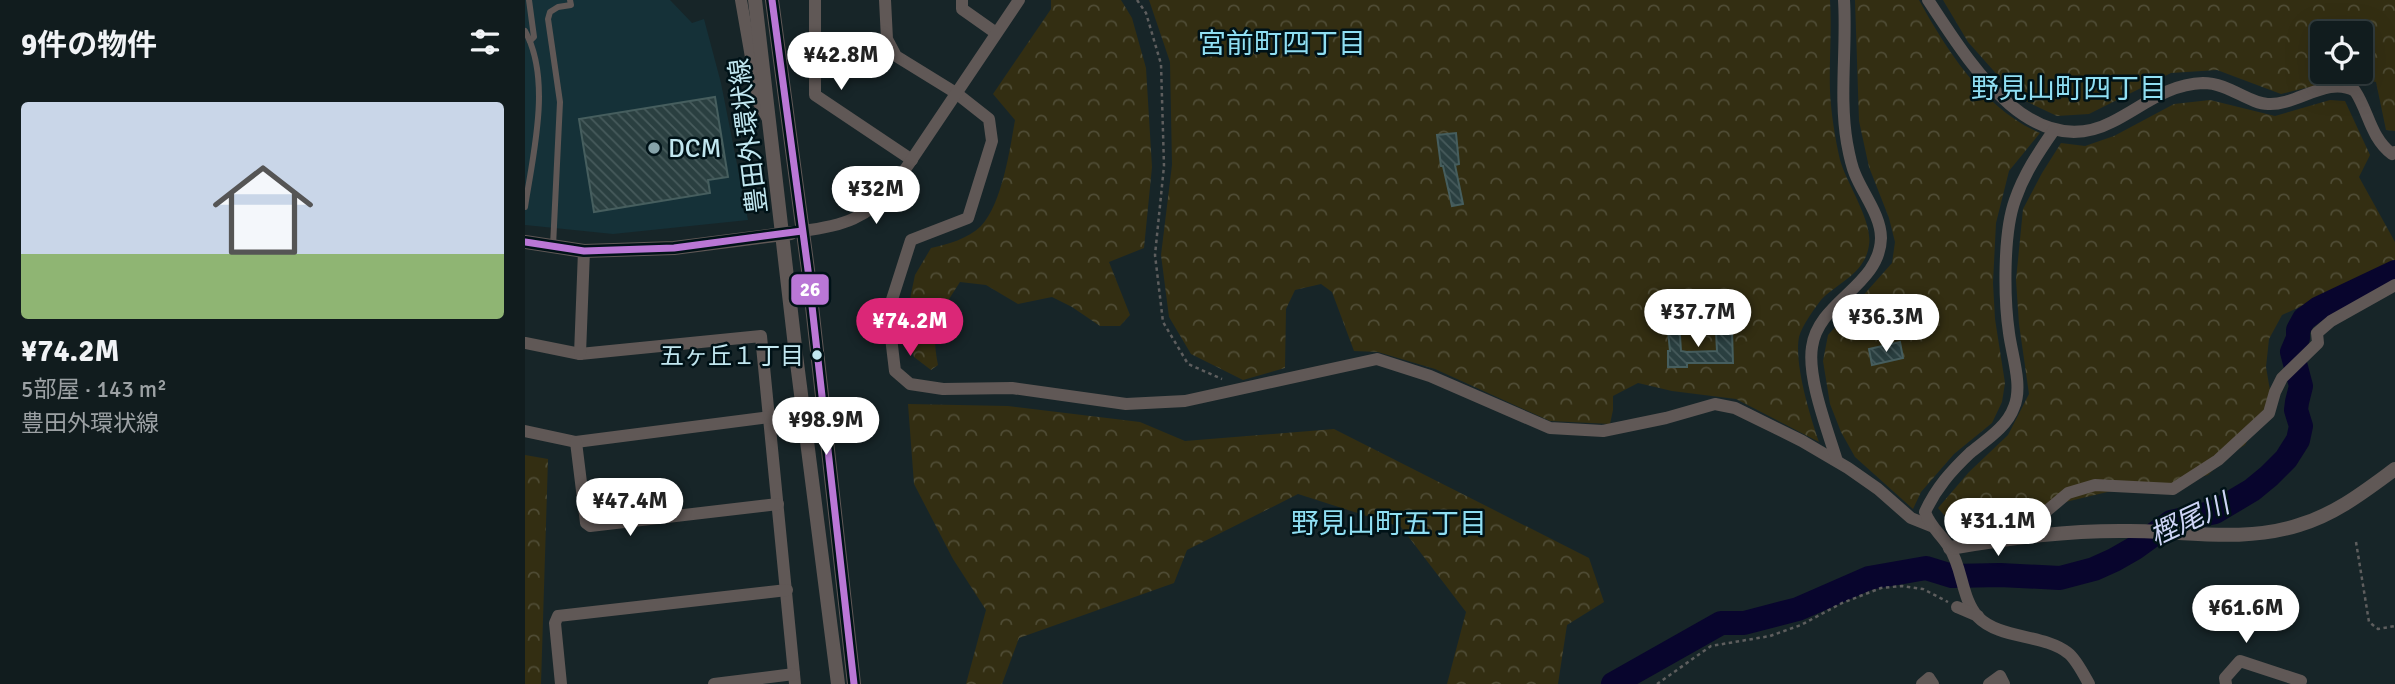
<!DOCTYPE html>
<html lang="ja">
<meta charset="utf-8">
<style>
body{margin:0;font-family:Signika,"Noto Sans JP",sans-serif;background:#1e292b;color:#f1f3f6;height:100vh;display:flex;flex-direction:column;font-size:26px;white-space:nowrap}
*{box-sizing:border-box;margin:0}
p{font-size:23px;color:#9ca1a4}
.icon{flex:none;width:38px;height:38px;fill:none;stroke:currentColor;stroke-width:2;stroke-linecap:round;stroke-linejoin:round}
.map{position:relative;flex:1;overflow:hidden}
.details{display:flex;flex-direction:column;background:#111c1e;width:525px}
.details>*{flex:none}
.buttons{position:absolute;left:1785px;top:21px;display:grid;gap:14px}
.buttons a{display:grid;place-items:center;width:63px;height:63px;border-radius:7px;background:#111c1e;box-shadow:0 7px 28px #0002,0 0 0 2px #303a3c;font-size:35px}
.price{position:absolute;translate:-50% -60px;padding:0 16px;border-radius:24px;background:#fff;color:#222;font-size:23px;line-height:46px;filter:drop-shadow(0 2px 4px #0008)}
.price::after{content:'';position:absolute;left:50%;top:42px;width:21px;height:16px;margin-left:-10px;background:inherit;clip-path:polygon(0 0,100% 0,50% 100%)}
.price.current{background:#db2777;color:#fff}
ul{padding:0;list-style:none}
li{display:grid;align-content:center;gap:14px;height:371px;padding:0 21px}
li span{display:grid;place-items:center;height:217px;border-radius:7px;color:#555}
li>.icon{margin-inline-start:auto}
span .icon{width:126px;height:126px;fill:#fffc;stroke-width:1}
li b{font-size:30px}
h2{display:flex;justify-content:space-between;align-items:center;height:84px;padding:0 21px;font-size:30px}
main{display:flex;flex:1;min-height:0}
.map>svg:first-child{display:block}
</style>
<main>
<section class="details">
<h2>9件の物件<svg class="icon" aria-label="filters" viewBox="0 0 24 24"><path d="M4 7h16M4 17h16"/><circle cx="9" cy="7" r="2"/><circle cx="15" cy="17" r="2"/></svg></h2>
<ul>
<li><span style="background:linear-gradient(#c9d6e8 70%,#8fb573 0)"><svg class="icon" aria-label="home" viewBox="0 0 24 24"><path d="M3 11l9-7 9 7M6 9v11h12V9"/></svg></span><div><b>¥74.2M</b><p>5部屋 · 143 m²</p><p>豊田外環状線</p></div></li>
</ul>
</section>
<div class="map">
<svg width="1870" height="684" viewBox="0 0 1870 684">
<defs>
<pattern id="forest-crowns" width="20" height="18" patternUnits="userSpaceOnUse" patternTransform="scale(1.75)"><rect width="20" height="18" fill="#332e12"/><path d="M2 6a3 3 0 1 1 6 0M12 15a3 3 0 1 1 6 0" fill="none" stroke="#4f4c35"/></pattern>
<pattern id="building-back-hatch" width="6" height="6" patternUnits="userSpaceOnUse" patternTransform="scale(1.75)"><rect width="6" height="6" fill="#2a3f40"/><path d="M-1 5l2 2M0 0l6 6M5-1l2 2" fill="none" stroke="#475b5c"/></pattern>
</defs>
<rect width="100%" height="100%" fill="#172528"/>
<!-- built -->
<path fill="#153138" d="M0,0H145L167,23L179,19L196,83L223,220L88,234L0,225Z"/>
<!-- forest -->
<g fill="url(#forest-crowns)" fill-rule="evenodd">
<path d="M526,0H596L607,18L621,68L627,167L619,248L584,262L605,315L595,326H575L547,307L527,297L493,304L461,285L435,282C414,315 405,325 413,365L406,370L389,357L380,323L390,275L406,248C423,244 443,239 456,226C477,204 485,149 490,120L468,94L526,9Z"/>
<path d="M624,0H1305C1307,31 1304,61 1305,91C1306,113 1310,138 1315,160C1322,184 1348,222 1344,245C1340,274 1313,282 1296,300C1289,309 1277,326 1274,337C1269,364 1285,416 1294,442L1211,399L1147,391L1113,383L1088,396V410L1085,424L1025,421L910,369L853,352L829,351L807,292L796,284L770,290L761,309L760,368L718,380L666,354L644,317L636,255L647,165L645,62Z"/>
<path d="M1330,0H1394C1422,51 1459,109 1515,133L1484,171L1471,223L1468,283L1470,319L1480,383L1477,402L1467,423L1429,454L1396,492L1388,509L1330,457L1316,432L1305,404L1298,361L1303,335L1367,263L1370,242L1364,218L1344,167L1334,121Z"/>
<path d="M1418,0H1870V131L1861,130L1851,82L1826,77L1756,94L1692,70L1646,73L1564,114L1532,116L1492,97L1443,42ZM1797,33H1836V72H1797Z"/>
<path d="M1685,100L1750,116L1805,100L1820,101L1845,155L1834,177L1870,242V264L1757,315L1744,339L1741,367L1747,402L1732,423L1720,445L1702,456L1683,475L1629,490L1595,489L1532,504L1503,515L1431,529L1413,508L1444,472L1483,435L1504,394L1494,324L1491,280L1498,209L1517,173L1536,143L1560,146L1589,136L1649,104Z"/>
<path d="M383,404L483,406L615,422L660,441L809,429L1064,558L1079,602L1042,625L1033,684H922L941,612L876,527L773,494L662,550L649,583L494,638L477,684H441L461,610L428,559L389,484Z"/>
<path d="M0,455L23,459L16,684H0Z"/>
</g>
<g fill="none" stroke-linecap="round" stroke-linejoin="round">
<!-- river -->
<path stroke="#08052d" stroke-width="24" d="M1088,684L1196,623H1219L1273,609L1344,578L1401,568L1427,576L1475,575L1535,578L1569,569L1589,560L1610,548L1646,522L1690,512L1727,490L1744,476L1761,459L1773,440L1776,426L1771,410L1772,402L1776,386L1767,352L1773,338V330L1779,319L1794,308L1870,272"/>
</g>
<!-- building -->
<g fill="url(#building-back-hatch)" stroke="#465e5e" stroke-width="2">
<path d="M190,97L203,177L183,180L185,193L69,212L54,119Z"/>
<path d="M931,133L934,164L930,165L938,204L927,206L918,166H916L912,135Z"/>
<path d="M1142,321H1154L1156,351L1162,352L1192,351L1191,332L1207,331L1208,363H1162V367H1143V351H1145Z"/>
<path d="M1375,342L1378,358L1347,365L1344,349Z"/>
</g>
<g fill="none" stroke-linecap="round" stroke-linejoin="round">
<!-- path -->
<g stroke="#5e5e5e" stroke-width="2.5" stroke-dasharray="3.5 3.5" stroke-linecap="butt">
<path d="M612,0L621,13L636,64L639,166L630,255L638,322L663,364L697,379"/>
<path d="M1831,542L1844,622L1853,629L1870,626"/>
<path d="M1132,684L1186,646L1245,636L1276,625L1317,603L1356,588L1377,586L1398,589L1423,602"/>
</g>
<!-- service -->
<g stroke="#605856" stroke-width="6">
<path d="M4,0L9,37L5,41"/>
<path d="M0,31C27,80 8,154 0,207"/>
<path d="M28,246L35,102L23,19L25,12L33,7L46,5L45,0"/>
</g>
<!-- minor -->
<g stroke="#605856" stroke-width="12">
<path d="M216,0L234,103L243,119"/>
<path d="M290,0V95L387,160"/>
<path d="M360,0L362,39L371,56L431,93L464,119L467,141L443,218L386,240L363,312L370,371L385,384L418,389L487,388L601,404L660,401L852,359L905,376L1025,428L1078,431L1141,418L1190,404L1210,408L1277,441L1323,468L1353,489L1386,518L1406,526"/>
<path d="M437,0V9L471,33"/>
<path d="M1403,0C1441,57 1504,165 1587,122C1617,107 1642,84 1678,83C1704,83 1724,104 1743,104C1771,106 1803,75 1830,91C1844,112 1845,137 1867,154L1870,152"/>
<path d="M1529,130C1513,153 1499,174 1490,200C1478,233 1479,299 1484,333C1487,356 1498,386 1489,407C1482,427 1461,440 1445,453C1426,471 1411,488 1400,512C1406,528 1416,534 1424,547C1438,568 1436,598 1453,617C1474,639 1519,634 1543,653C1551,659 1559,675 1564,684"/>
<path d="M277,231C318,226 343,218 369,186L494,0"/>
<path d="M0,343L55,354L236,336L270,684"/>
<path d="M55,354L59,251"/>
<path d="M0,431L51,442L245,417"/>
<path d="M51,442L61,523L65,526L253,504"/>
<path d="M1312,461C1303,431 1282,378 1287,347C1293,301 1355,286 1356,238C1356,216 1338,194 1330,174C1326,165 1324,154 1322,143C1314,97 1322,47 1319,0"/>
<path d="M1515,534L1518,514L1543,493L1570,485L1648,489L1693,460L1744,413L1750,392L1757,378L1793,343L1792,333L1806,321L1870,285"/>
<path d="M1432,607L1453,616"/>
<path d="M36,684L30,623L33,616L262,590"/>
<path d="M189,684L269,674"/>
<path d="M1397,684L1404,678L1408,684"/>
<path d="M1464,684L1475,676L1479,684"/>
<path d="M1701,684L1700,678L1715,661L1776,681"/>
</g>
<!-- tertiary -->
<g stroke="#605856" stroke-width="14">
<path d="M230,0L271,355L313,684"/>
<path d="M247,0L283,270L329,684"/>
<path d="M0,242L59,251L149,248L266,233"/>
<path d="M1425,548C1485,538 1544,530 1605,531C1662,531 1718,543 1774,525C1811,514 1840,491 1870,469"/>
</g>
<defs>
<g id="bus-1">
<path d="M247,0L283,270L329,684"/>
<path d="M0,242L59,251L149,248L277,231"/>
</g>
</defs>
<!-- bus-1 casing -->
<use href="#bus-1" stroke="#001217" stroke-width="12"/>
<!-- bus-1 -->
<use href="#bus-1" stroke="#ba77d6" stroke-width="7"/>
</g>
<!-- markers -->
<circle fill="#86a3aa" stroke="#001217" stroke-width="2.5" cx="129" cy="148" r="7"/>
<circle fill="#c1e7f0" stroke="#001217" stroke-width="2.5" cx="292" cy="355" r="6"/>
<g text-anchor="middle" stroke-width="5" stroke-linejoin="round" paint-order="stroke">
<!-- bus labels -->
<g font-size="24" fill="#c1e7f0" stroke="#001217" text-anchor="end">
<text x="279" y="364">五ヶ丘１丁目</text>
</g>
<!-- street labels -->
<g font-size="26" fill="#c1e7f0" stroke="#001217">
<text transform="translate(223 136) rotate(-97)" y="9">豊田外環状線</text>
</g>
<!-- poi labels -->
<g font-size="26" fill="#c1e7f0" stroke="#001217" text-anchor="start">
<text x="143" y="157">DCM</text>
</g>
<!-- neighbourhood labels -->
<g font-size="28" fill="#8fdff3" stroke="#001217">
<text x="757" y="53">宮前町四丁目</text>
<text x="1544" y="98">野見山町四丁目</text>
<text x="864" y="533">野見山町五丁目</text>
</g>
<!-- water labels -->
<g font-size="28" font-style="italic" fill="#ced5f6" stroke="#001217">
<text transform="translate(1664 519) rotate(-25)" y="10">樫尾川</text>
</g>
</g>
<rect stroke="#001217" stroke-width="2.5" x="265" y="273" width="40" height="33" rx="7" fill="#ba77d6"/>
<g font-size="19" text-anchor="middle" font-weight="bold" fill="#fff">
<text x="285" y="296">26</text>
</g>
</svg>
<div class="buttons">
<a><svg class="icon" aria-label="locate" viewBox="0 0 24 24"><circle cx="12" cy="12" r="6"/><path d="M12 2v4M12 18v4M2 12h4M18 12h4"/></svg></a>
</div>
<b class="price" style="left:316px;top:92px">¥42.8M</b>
<b class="price" style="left:351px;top:226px">¥32M</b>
<b class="price" style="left:1173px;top:349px">¥37.7M</b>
<b class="price" style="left:1361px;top:354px">¥36.3M</b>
<b class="price current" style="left:385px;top:358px">¥74.2M</b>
<b class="price" style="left:301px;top:457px">¥98.9M</b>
<b class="price" style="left:105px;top:538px">¥47.4M</b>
<b class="price" style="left:1473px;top:558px">¥31.1M</b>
<b class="price" style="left:1721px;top:645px">¥61.6M</b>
</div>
</main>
